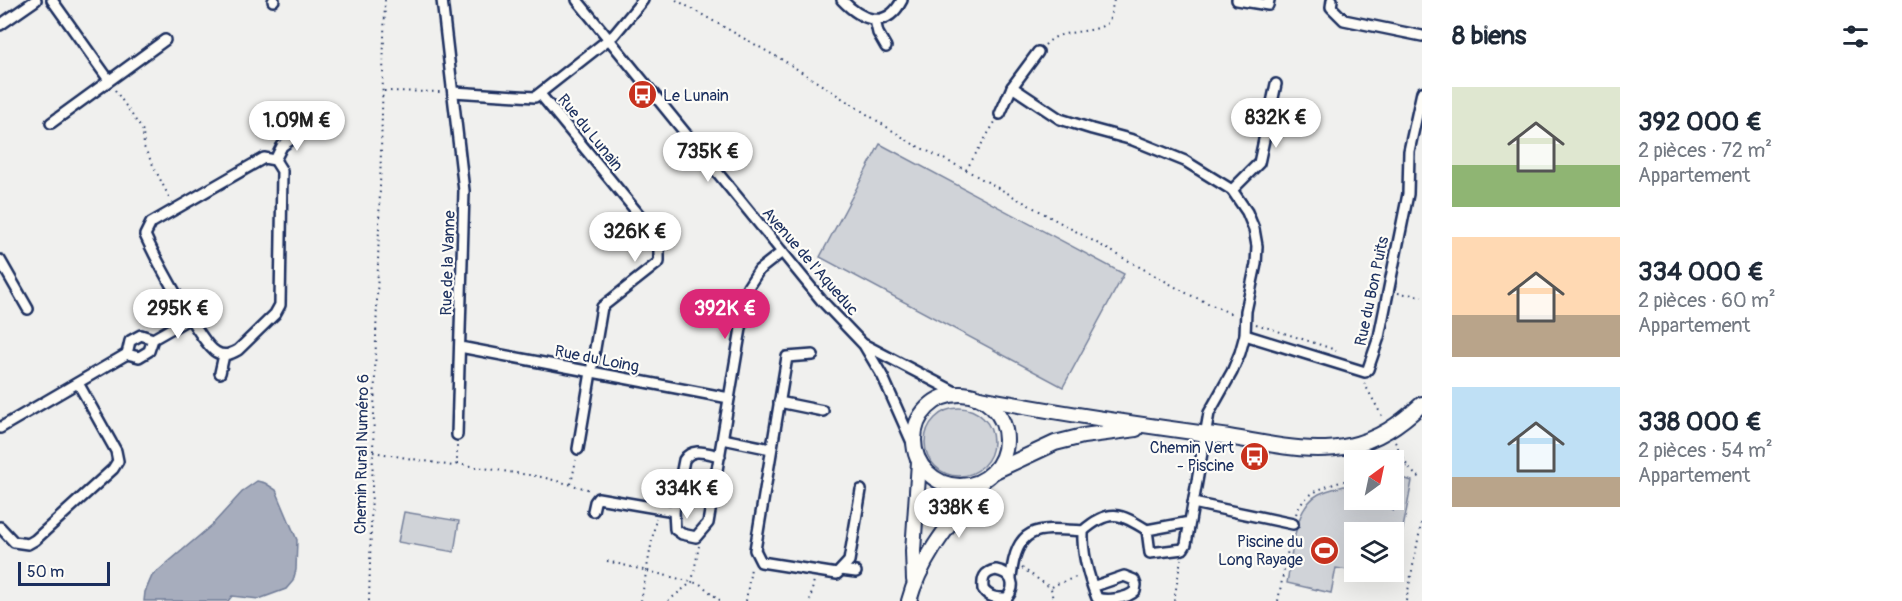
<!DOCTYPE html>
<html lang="fr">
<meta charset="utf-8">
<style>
body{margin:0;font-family:Pangolin,sans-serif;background:#f2f2f3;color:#1f2937;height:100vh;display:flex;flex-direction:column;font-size:22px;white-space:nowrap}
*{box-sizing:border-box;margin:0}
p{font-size:20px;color:#747a83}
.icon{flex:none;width:33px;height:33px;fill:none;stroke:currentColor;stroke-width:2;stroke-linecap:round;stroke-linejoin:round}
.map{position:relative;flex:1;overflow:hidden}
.sheet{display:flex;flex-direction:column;background:#fff;width:480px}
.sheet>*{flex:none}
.needle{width:39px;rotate:33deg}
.fabs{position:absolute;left:1344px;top:450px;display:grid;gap:12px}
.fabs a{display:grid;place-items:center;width:60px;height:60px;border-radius:0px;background:#fff;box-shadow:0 6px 24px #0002;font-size:30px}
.scale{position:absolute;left:18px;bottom:15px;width:92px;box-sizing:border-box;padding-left:6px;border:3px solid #1b2f5e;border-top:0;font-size:16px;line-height:21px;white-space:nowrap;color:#1b2f5e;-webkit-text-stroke:4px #fdfcf7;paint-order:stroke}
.price{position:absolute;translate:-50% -51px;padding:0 14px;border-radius:21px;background:#fff;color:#222;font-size:20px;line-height:39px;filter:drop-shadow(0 2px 3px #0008)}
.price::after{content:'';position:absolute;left:50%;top:36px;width:18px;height:14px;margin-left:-9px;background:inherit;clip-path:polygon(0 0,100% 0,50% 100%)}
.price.selected{background:#db2777;color:#fff}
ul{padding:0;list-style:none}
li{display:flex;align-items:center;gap:18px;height:150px;padding:0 30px}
li span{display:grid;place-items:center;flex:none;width:168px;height:120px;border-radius:0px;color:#555}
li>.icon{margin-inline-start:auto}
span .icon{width:72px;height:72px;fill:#fffc;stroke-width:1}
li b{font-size:26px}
h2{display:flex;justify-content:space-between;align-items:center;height:72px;padding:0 30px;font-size:26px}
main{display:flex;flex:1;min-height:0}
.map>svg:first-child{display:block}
</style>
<main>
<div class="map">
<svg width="1422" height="601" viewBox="0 0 1422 601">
<rect width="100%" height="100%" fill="#f0f0ee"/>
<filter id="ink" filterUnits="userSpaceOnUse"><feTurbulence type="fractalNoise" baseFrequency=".0167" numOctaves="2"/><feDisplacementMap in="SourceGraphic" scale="12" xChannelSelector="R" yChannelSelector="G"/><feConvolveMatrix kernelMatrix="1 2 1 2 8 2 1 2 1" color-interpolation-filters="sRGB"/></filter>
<g filter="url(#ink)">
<!-- green -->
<g fill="#d0d3d8" stroke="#76819b" stroke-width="1.5">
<path d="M880,144L1124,274L1063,387L820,257Z"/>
<circle cx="959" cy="442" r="34"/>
<path d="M1394,475L1412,481L1395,570H1394V532H1354V571L1336,568L1331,593L1287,583C1292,557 1293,507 1319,494C1329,489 1343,487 1354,483V500H1394Z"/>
<path d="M404,512L459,521L454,552L398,542Z"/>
</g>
<!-- water -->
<path fill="#a7adbd" stroke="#6f7b97" stroke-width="1.5" d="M257,481L265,483L276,490L297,540L296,570L293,581L286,589L259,599L232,596L228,601H144L145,592L152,576L212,525L244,490Z"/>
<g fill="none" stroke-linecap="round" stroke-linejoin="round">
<defs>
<g id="street">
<path d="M52,0L109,80"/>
<path d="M442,0L464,191L457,435"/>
<path d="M577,0L822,301L864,345L883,377L914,447"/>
<path d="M842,0C861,20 886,31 902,0"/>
<path d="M1237,0L1268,5L1269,0"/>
<path d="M1332,0L1331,7L1344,20L1422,36"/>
<path d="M273,1L274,0"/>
<path d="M875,20L878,33L886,47"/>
<path d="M0,25L36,0"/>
<path d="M1012,87L1060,119L1092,129L1133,140L1185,161L1232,190L1247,212L1254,229L1257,246L1256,264L1246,311L1245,335L1240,353L1232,372L1209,413L1186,544L1183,549L1150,553L1147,530L1190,522"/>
<path d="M453,92L535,97L614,35L643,0"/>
<path d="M540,94L659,239V262L602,307L578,449"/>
<path d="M1000,114L1012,87L1038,52"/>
<path d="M51,123L165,40"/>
<path d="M264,158L275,160L282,171L280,305L275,314L238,350C231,354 224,357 216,352C201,344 154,255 145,235L151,223Z"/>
<path d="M275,160L282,146L304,130"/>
<path d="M1232,190L1259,163L1276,84"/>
<path d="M0,260L28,309"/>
<path d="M1245,335L1365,372L1368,369L1379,337L1408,194L1409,151L1422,92"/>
<path d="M153,339L141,335L130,341L127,354L139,357L149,351L153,339L190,318"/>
<path d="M865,345L959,394"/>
<path d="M460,347L729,398"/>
<path d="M813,355L787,357L755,550L761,562L837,574L849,561L861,490"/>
<path d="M220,373L224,355"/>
<path d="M779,402L823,411"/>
<path d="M0,428L127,354"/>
<path d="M723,439L771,449"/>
<path d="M720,456C706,453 692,447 684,460L674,511L675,529L682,534L696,537L708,523L748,287L759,270L782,252"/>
<path d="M1193,503L1293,524"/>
<path d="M593,511L595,502L598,498L674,511"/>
<path d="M0,527L14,542L28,544L35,540L113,469L118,461L116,451L78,383"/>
<path d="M1083,531C1082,555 1088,576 1097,598C1107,601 1127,599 1135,591L1136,585L1134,580L1124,576L1095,586"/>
<path d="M841,570L856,572"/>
<path d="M996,570C1012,573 1017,585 1007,598C997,598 989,598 983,589C982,578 984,572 996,570Z"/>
<path d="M1011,577C1017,524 1038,528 1083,531C1109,508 1120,513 1147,530"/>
</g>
<g id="secondary">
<circle cx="960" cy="440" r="46"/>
<path d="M975,397C1057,413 1140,425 1222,436C1263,442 1308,455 1348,446C1378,440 1400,424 1422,404"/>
<path d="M995,471L1055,443L1083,436L1136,429"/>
<path d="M914,580L913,551L919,462"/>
<path d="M909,601C921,556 954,519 982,482"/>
</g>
</defs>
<!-- street casing -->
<use href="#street" stroke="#1b2f5e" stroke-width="14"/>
<!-- secondary casing -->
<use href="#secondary" stroke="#1b2f5e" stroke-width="18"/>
<!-- path -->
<g stroke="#1b2f5e" stroke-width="2" stroke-dasharray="1.5 4.5" stroke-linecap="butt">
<path d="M676,0L786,62L913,144L966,170L1188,294L1234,315"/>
<path d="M1045,45C1062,26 1090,37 1109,22L1114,0"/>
<path d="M115,90L143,131L144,147L171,201"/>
<path d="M384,91L441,92"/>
<path d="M966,170L995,122"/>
<path d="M1398,293L1422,296"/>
<path d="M1256,324L1330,348L1336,351"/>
<path d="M1364,383L1383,418"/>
<path d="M1395,442C1402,454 1407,473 1422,478"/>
<path d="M373,452L453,466L457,464V445"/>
<path d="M1393,460L1400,452"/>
<path d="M457,464L542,477L591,490"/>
<path d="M571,484L576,460"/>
<path d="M1392,511L1396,507L1397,485L1407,466"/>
<path d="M1296,514C1305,489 1332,485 1354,478"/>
<path d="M607,561L700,584L721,601"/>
<path d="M1022,568L1051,588L1053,601"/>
<path d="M1052,587L1057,584L1079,576"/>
<path d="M369,601L385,0"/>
<path d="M641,601L656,518"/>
<path d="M668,601L692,582L699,546"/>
<path d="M746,601L751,568"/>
<path d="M810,601L814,580"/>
<path d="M1174,601L1181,559"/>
<path d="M1278,601L1291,534"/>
<path d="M1406,601L1422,520"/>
</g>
<!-- street -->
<use href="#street" stroke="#fdfcf7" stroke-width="9"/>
<!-- secondary -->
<use href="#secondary" stroke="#fdfcf7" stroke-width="14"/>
</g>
</g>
<!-- icons -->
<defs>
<symbol id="bus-disc" viewBox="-11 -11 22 22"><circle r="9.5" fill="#c8321e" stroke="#fdfcf7"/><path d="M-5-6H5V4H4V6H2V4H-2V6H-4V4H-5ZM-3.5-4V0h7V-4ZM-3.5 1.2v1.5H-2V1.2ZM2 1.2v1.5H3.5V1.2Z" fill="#fff"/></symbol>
<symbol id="stadium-disc" viewBox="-11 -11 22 22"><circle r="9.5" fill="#c8321e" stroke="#fdfcf7"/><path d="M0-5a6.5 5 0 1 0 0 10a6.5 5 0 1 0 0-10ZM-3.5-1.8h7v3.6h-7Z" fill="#fff"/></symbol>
</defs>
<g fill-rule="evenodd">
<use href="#bus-disc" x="626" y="78" width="33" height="33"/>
<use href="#bus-disc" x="1238" y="440" width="33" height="33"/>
<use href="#stadium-disc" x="1308" y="534" width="33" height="33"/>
</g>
<g text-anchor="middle" stroke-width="4.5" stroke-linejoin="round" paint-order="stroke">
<!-- poi labels -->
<g font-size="16" fill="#1b2f5e" stroke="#fdfcf7" text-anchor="end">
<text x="663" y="101" text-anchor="start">Le Lunain</text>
<text x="1234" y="453">Chemin Vert<tspan x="1234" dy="18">- Piscine</tspan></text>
<text x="1303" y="547">Piscine du<tspan x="1303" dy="18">Long Rayage</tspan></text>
</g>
<!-- street labels -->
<g font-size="16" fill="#1b2f5e" stroke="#fdfcf7">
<text transform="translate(591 132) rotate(51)" y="6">Rue du Lunain</text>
<text transform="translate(811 261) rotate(49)" y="6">Avenue de l'Aqueduc</text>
<text transform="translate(447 263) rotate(-88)" y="6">Rue de la Vanne</text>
<text transform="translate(1371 291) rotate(-78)" y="6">Rue du Bon Puits</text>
<text transform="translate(597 358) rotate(11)" y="6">Rue du Loing</text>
<text transform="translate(361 454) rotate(-89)" y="6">Chemin Rural Numéro 6</text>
</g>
</g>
</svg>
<div class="fabs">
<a><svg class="needle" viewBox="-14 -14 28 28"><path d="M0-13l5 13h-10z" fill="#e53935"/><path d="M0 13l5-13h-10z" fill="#747a83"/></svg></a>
<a><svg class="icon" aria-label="layers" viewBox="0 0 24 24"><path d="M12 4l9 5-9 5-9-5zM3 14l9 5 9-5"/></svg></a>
</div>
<div class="scale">50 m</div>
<b class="price" style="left:1276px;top:149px">832K €</b>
<b class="price" style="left:297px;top:152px">1.09M €</b>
<b class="price" style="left:708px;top:183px">735K €</b>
<b class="price" style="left:635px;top:263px">326K €</b>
<b class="price" style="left:178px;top:340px">295K €</b>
<b class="price selected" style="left:725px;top:340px">392K €</b>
<b class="price" style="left:687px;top:520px">334K €</b>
<b class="price" style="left:959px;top:539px">338K €</b>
</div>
<section class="sheet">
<h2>8 biens<svg class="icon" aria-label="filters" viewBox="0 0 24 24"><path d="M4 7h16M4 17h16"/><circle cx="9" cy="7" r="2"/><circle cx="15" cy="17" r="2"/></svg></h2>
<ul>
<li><span style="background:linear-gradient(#dfe7d0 65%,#8fb573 0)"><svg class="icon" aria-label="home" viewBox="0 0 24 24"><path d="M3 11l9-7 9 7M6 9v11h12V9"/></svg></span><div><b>392 000 €</b><p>2 pièces · 72 m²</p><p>Appartement</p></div></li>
<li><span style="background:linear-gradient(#ffd9b3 65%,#b9a48a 0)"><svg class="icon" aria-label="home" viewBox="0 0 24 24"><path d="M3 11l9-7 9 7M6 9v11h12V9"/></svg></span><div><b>334 000 €</b><p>2 pièces · 60 m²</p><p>Appartement</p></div></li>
<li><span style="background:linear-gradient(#bfe0f5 75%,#b9a48a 0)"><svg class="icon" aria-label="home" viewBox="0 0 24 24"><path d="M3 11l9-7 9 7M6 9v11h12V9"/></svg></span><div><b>338 000 €</b><p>2 pièces · 54 m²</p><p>Appartement</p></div></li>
</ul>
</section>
</main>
